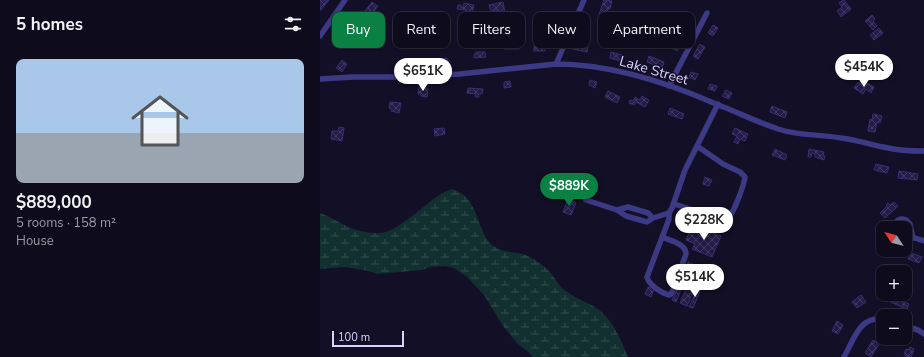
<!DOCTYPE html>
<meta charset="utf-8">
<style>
body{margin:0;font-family:"Nunito Sans",sans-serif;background:#1c1929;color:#f1f3f6;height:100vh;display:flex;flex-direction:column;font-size:15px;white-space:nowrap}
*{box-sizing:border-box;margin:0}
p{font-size:13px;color:#9b9ba3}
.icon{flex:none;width:22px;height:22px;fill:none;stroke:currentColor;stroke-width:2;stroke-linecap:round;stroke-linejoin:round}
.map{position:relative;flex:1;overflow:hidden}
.panel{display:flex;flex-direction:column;background:#0e0b1c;width:320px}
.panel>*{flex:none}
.banner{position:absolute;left:12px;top:12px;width:380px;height:36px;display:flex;gap:8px}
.needle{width:26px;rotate:306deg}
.fabs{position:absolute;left:556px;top:221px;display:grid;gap:8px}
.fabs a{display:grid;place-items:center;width:36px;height:36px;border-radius:8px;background:#0e0b1c;box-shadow:0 1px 3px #0004,0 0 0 1px #2e2b3b;font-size:20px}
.scale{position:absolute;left:12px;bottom:10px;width:72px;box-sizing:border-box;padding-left:4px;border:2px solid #d9d4ff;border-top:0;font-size:11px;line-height:14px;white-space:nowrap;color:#d9d4ff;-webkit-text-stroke:3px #130f26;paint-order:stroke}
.price{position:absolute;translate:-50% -34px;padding:0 9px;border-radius:14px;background:#fff;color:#222;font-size:13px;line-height:26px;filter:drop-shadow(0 1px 2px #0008)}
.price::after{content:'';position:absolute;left:50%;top:24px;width:12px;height:9px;margin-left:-6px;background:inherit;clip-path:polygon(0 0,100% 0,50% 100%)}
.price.current{background:#0b8043;color:#fff}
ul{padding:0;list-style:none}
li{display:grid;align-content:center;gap:8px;height:212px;padding:0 16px}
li+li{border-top:1px solid #2e2b3b}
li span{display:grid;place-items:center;height:124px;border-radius:8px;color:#555}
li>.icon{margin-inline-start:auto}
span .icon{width:72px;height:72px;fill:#fffc;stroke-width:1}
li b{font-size:17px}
h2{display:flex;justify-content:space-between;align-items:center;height:48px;padding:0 16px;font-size:17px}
.pill{padding:0 14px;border-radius:8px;background:#0e0b1c;box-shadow:0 1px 3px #0004,0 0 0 1px #2e2b3b;font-size:14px;line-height:36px}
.pill.current{background:#0b8043;color:#fff}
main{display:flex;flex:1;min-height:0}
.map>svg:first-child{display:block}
</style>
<main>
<section class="panel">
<h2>5 homes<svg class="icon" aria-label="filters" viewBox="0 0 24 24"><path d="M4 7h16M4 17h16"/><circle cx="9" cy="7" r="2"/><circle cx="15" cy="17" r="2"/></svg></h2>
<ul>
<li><span style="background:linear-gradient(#a9c7e8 60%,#9aa5b1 0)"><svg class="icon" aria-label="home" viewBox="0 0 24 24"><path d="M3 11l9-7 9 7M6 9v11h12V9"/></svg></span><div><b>$889,000</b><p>5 rooms · 158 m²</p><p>House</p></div></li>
</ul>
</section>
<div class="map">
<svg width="604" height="357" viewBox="0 0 604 357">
<defs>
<pattern id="wetland-marsh" width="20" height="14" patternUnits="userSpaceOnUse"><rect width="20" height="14" fill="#12302f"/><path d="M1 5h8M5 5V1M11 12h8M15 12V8" fill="none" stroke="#344d4e"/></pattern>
<pattern id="building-cross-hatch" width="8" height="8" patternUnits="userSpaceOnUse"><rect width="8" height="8" fill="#241b47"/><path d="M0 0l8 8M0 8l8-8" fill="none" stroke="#433b63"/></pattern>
</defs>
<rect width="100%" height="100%" fill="#130f26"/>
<!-- wetland -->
<path fill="url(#wetland-marsh)" d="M132,189C136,191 142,193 145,196C158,208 159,232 171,244C184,255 195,250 208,256C216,260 224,266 230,272C235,278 238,284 243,289C253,297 264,301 275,307C292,318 301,339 308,357H213L207,351L198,344L183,326L164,295L147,277L134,268L125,266L110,267L102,270L57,274L49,271L25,267L12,268L0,269V213C12,217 20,224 31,228C38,231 53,234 61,233C76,232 102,207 115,198C120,194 126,191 132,189Z"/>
<!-- building -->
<g fill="url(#building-cross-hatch)" stroke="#3b2d73">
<path d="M0,0H9L1,10H0Z"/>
<path d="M284,0L292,1L290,9H288L286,17L279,15Z"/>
<path d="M523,0H524L531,9L521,17L517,11L522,7L519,3Z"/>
<path d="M52,2L58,6L51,15L45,11Z"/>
<path d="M183,2L185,13L180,14L179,10L171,12L169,5Z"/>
<path d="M144,3L154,5L152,13L146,12V10L137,9L138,5H141V7L143,8Z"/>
<path d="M369,14L374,16L368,27L363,24Z"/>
<path d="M552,15L555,19L553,21L557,26L553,30L545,21Z"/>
<path d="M393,25L398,28L393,36L388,33Z"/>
<path d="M559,28L563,33L554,40L550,35Z"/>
<path d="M227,31H233L232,38H227Z"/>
<path d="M356,37L362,40L357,51L350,47L351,44L353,45Z"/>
<path d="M214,40H218V43H225V51H214Z"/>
<path d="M184,43H200L199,49H184Z"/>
<path d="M253,43L268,46L267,52L252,49Z"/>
<path d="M380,44L385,47L378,59L373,56Z"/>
<path d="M156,52H165L166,57L154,58V54H156Z"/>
<path d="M291,52L302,55L300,61L290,58Z"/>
<path d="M329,56L344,62L342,68L327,62Z"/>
<path d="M127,58L128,64L113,66L112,60Z"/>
<path d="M22,60L27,64L22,72L16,68Z"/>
<path d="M371,72L378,74L375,80L369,77Z"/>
<path d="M270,80L277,82L275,88L269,85Z"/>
<path d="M190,81L191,87L184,88V82Z"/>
<path d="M538,82L543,85L545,82L554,87L551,93L546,89L543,94L534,88Z"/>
<path d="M390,84L397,86L395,91L388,89Z"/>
<path d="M99,87L108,89L107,97L101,96V94H98Z"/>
<path d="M148,88L163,89L162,94H159V97H155L156,94L147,93Z"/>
<path d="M406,90L412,93L409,99L402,96Z"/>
<path d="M288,91L300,97L297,103L285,97Z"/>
<path d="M322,96L329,100L325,107L316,102L314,105L309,103L310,100L313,101L315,97L320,100Z"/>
<path d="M70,102L81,103L79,113L71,111L72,109L69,108Z"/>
<path d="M452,106L467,112L465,118L450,112Z"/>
<path d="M350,108L364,114L362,119L348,114Z"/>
<path d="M553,114L562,116L560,123L557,122L555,132L548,131L550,119L552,120Z"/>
<path d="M19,127L24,128L22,141L11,139L12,131H18Z"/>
<path d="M124,128L125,134L115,136L114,129Z"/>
<path d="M415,128L428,134L425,141L420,139L418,144L414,142L417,136L412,134Z"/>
<path d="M455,149L467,155L465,160L452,155Z"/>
<path d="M489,149L504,152L503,156H505L504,160L495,157V154L492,153L491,157H488Z"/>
<path d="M556,164L569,167L567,173L554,170Z"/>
<path d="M579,171L598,174L597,180L578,178Z"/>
<path d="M385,177L392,180L389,186L383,184Z"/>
<path d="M248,199L256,203L251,215L243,212Z"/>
<path d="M574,202L578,206L565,218L560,213L567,206L566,205L568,203L570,205Z"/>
<path d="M368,214L376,216L374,221L366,219Z"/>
<path d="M372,226L380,229V227L401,236L392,257L372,249L375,244L366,240Z"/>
<path d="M591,253L602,257L599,263L588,259Z"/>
<path d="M368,262L387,270L384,276L365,268Z"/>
<path d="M364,272L383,281L381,285L362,276Z"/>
<path d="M361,281L364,282L356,302L352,300Z"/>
<path d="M368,284L375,287L367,306L360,303Z"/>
<path d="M328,287L334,289L331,297L325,294Z"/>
<path d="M378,288L381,289L373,308L369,307Z"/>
<path d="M541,295L546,302L537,308L532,302Z"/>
<path d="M573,297L589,304L587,309L570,302Z"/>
<path d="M517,321L523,325L518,334L512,331Z"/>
<path d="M553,340L559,344L551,357L545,353Z"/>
<path d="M590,347L594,349L591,357H592H585L586,354H584L586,349L588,350Z"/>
</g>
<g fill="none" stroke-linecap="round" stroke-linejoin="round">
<!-- minor -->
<g stroke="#3d3a85" stroke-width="5.5">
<path d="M0,36L25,0"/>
<path d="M236,64L264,0"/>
<path d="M0,79L33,77H73L140,74L236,64C291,64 346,82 396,104C417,112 437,122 458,129C478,136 500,134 521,138C537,140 552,145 568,148C580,151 592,151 604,151"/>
<path d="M349,86L387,13"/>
<path d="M266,200L297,210L308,207L328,213L333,218L349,213L352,208L365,170L398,104"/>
<path d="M354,204L402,219C405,219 405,219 408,218C414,213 424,185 425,177L420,172L403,164L377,146"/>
<path d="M297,210L306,216L327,222L333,218"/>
<path d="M575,228C574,221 580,217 586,220L590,224L593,238"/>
<path d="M585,235L604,241"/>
<path d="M342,237C351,241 366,244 366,254L353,290L351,294L349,295C341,293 329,285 327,277L349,219V213"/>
<path d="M585,326L598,330L604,334"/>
<path d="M524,357C534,340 539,316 563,319"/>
</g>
</g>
<g text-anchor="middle" stroke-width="3" stroke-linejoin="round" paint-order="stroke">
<!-- street labels -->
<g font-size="14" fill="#d9d4ff" stroke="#130f26">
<text transform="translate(334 70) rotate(16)" y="5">Lake Street</text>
</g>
</g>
</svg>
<div class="fabs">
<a><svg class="needle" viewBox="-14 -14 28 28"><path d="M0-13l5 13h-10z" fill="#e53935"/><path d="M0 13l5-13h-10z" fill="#9b9ba3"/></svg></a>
<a>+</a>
<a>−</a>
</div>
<div class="scale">100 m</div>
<b class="price" style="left:544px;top:88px">$454K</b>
<b class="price" style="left:103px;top:92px">$651K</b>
<b class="price current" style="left:249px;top:207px">$889K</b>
<b class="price" style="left:384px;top:241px">$228K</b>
<b class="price" style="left:375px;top:298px">$514K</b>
<div class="banner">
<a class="pill current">Buy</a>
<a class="pill">Rent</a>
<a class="pill">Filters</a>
<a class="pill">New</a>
<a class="pill">Apartment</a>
</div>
</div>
</main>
